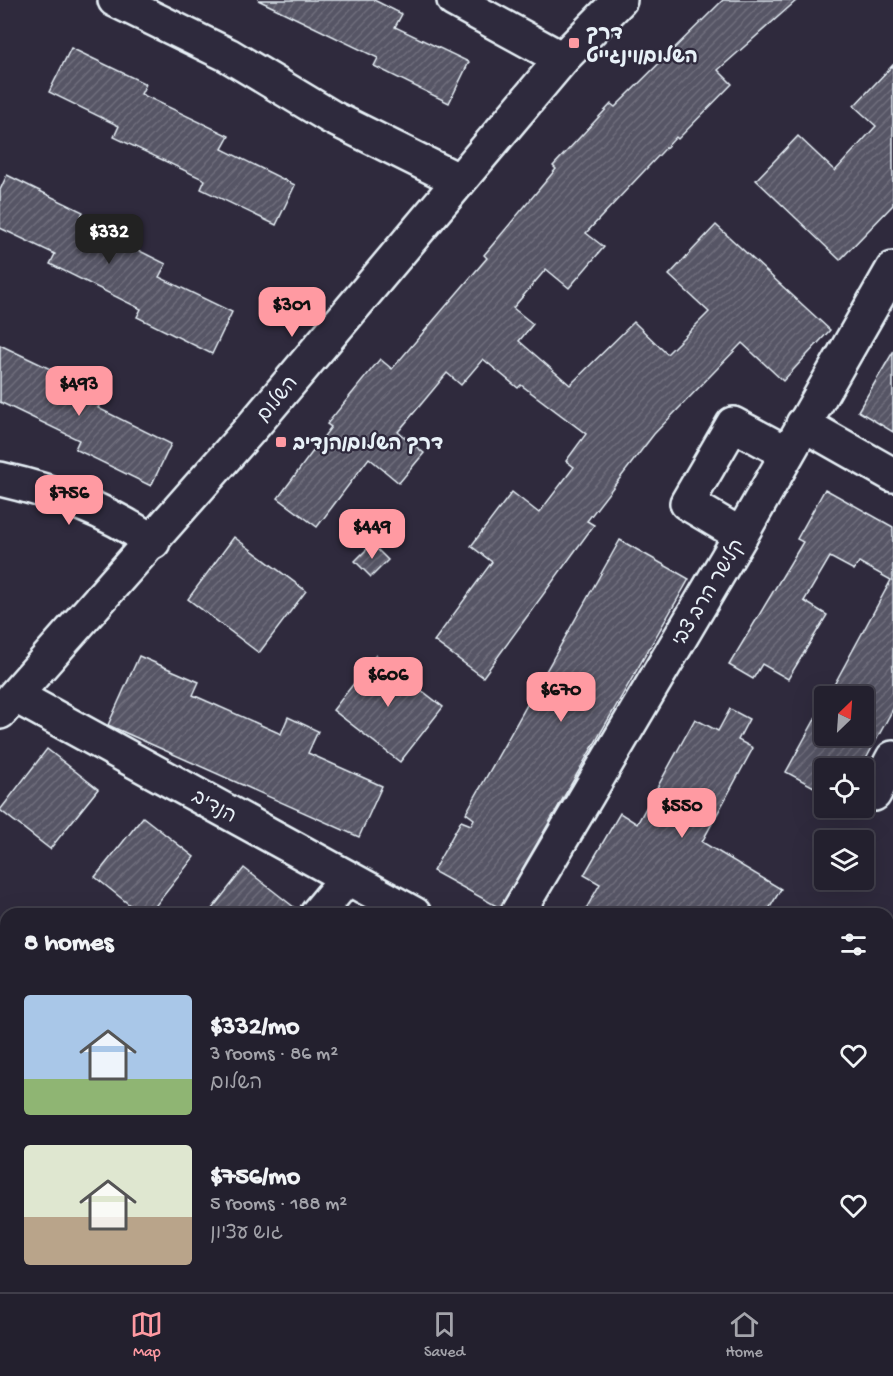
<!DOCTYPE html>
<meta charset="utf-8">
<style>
body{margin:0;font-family:"Gochi Hand","Playpen Sans Hebrew",sans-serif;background:#2b2836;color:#f1f3f6;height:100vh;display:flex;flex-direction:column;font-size:22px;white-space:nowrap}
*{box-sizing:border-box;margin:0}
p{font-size:20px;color:#a3a3aa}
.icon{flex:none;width:33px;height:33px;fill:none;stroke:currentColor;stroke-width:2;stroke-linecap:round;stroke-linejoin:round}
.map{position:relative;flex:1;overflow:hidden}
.drawer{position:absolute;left:0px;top:908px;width:894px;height:386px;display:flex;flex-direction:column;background:#23202e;border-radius:18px 18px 0 0;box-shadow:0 6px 24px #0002,0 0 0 2px #403e4a}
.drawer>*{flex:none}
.needle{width:39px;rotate:25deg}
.fabs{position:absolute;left:814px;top:686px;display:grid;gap:12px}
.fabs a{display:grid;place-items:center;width:60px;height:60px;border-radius:6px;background:#23202e;box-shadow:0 6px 24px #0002,0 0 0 2px #403e4a;font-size:30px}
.price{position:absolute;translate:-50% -51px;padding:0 14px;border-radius:12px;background:#ff9aa2;color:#111;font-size:20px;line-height:39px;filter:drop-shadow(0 2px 3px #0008)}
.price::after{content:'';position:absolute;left:50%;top:36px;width:18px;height:14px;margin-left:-9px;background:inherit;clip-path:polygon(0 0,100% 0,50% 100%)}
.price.selected{background:#222;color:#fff}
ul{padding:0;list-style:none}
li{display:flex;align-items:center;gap:18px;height:150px;padding:0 24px}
li span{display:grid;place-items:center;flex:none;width:168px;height:120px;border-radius:6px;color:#555}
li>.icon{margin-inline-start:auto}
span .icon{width:72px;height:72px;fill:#fffc;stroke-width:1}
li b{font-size:26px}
h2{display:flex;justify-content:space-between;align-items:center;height:72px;padding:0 24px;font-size:26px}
.dock{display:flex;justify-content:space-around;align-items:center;height:84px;border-top:2px solid #403e4a;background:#23202e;font-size:16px;color:#a3a3aa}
.dock a{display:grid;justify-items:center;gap:3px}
.dock .selected{color:#ff9aa2}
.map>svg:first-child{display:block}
</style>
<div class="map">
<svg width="893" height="1292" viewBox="0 0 893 1292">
<defs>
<pattern id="grass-dots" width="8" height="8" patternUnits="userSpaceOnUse" patternTransform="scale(1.5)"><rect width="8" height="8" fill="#464455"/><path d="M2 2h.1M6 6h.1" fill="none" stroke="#615f6e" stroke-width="1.8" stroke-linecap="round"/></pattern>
<pattern id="building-hatch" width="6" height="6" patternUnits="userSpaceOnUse" patternTransform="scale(1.5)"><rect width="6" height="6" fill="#575565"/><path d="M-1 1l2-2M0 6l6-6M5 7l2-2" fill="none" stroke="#6f6e7c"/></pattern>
</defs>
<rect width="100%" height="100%" fill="#2f2a3d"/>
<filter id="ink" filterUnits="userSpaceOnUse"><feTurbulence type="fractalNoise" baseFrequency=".0167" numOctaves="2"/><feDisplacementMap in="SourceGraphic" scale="12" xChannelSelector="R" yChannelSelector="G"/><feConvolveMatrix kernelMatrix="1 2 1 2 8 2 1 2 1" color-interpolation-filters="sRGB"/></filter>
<g filter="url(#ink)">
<!-- grass -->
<path fill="url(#grass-dots)" stroke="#979aa6" stroke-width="1.5" d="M888,1181L893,1183V1292H739L744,1287H888Z"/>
<!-- building -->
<g fill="url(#building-hatch)" stroke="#e8f1f8" stroke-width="1.5">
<path d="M258,0H374L402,14L395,27L469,62L449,103L374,66L378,58Z"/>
<path d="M723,0H797L718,70L732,84L678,139L676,137L586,233L604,247L569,288L546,269L513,308L533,324L519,341L570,385L634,322L667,354L709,312L669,275L716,225L830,330L783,381L742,343L654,434L587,521L594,525L483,677L434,641L492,562L471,546L512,492L539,513L574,467L566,461L586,434L521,385L518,388L483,359L461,385L447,373L398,432L424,453L399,483L369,458L317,527L278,498L331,427L327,424L380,359L392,369L487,258L484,255L556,169L553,166L611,104L615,107Z"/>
<path d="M71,48L146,84L141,94L229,136L222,149L295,185L276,225L201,189L205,180L114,137L119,126L49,92Z"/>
<path d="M893,65V205L840,260L756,180L798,136L835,171L876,126L854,106Z"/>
<path d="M7,175L83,212L79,221L166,264L159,277L232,312L212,354L137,317L141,309L50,264L55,254L0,228V190Z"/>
<path d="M0,345L105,395L98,408L171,444L151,486L75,449L79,440L0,402Z"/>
<path d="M893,352V432L858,411Z"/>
<path d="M825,489L893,527V709L861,768H825V793L786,772L825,701V735H864V696H828L891,580L859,562L854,570L830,557L804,601L827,615L788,679L762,664L753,679L729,665L803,542L797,539Z"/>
<path d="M234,537L306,591L259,653L188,599Z"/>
<path d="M620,540L689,579L500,908L433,871L461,821L471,825L474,819L466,813Z"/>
<path d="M372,544L388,560L371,577L355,561Z"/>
<path d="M376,655L443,707L400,762L333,710Z"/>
<path d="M139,656L199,682L193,695L281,734L288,717L318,731L308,753L382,786L359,837L108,725Z"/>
<path d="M730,709L749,719L738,740L753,748L702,842L781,889L766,914H583L600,884L584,875L620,813L637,824L695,719L718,731Z"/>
<path d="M47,749L98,789L50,849L0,810Z"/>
<path d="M143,817L194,857L149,914H141L95,877Z"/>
<path d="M244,868L299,911V914H208Z"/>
</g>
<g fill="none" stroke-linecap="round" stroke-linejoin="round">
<defs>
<g id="minor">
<path d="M115,0L228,55L331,117L458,180"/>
<path d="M454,0L562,59"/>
<path d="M803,424L893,475"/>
<path d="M0,479C56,492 105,509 153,542"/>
<path d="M741,535L687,503L733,424L787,453"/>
<path d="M16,696L414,914"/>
<path d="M0,712L253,426L562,59L620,0"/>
<path d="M874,794L893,758"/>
<path d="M317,914L347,878"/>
<path d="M517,914L741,535L893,269"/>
<path d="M1,1292L6,1286"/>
<path d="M290,1292L295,1287"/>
<path d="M581,1292L586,1287"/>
</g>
</defs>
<!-- minor casing -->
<use href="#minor" stroke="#e8f1f8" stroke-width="38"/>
<!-- minor -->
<use href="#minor" stroke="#2f2a3d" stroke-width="33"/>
</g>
</g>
<!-- markers -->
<g fill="#ff9aa2" stroke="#2f2a3d" stroke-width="2">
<rect x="568" y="37" width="12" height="12" rx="3"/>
<rect x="275" y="436" width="12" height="12" rx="3"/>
</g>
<g text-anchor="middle" stroke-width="4.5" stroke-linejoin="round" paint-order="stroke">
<!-- poi labels -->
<g font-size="20" font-weight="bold" fill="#e8f1f8" stroke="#2f2a3d" text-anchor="start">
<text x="586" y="39">דרך<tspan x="586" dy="23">השלום/וינגייט</tspan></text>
<text x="293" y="449">דרך השלום/הנדיב</text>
</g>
<!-- street labels -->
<g font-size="20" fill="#e8f1f8" stroke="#2f2a3d">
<text transform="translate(276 398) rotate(-51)" y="7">השלום</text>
<text transform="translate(707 592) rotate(-59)" y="7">קלישר הרב צבי</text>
<text transform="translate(215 805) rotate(29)" y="7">הנדיב</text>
</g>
</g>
</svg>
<div class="fabs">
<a><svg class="needle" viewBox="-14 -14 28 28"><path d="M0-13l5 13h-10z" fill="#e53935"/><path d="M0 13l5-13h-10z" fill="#a3a3aa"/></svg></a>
<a><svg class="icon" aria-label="locate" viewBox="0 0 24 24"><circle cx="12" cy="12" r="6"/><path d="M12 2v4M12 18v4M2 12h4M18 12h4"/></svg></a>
<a><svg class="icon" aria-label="layers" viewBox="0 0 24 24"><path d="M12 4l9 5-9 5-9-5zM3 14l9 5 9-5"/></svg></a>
</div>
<b class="price selected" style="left:109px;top:265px">$332</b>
<b class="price" style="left:292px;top:338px">$301</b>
<b class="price" style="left:79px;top:417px">$493</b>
<b class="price" style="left:69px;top:526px">$756</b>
<b class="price" style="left:372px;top:560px">$449</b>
<b class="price" style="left:388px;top:708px">$606</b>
<b class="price" style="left:561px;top:723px">$670</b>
<b class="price" style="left:682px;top:839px">$550</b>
<section class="drawer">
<h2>8 homes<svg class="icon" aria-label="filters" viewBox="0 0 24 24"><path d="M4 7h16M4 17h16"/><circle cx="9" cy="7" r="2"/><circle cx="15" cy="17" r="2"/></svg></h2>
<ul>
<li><span style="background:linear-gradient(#a9c7e8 70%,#8fb573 0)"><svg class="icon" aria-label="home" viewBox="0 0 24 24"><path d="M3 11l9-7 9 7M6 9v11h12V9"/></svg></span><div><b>$332/mo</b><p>3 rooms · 86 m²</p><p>השלום</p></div><svg class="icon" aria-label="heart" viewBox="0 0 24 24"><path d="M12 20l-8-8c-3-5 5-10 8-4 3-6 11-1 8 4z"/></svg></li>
<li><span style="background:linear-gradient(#dfe7d0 60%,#b9a48a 0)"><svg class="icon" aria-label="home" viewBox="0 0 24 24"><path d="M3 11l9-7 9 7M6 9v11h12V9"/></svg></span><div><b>$756/mo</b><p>5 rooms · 188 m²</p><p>גוש עציון</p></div><svg class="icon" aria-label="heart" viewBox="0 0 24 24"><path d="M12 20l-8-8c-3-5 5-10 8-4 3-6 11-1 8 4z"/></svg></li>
</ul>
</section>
</div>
<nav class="dock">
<a class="selected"><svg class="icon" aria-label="map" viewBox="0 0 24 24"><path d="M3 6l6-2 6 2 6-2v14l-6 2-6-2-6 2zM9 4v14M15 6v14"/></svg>Map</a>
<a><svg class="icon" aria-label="saved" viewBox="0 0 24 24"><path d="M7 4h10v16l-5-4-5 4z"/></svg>Saved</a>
<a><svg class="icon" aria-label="home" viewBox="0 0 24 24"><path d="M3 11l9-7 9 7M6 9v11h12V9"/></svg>Home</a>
</nav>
